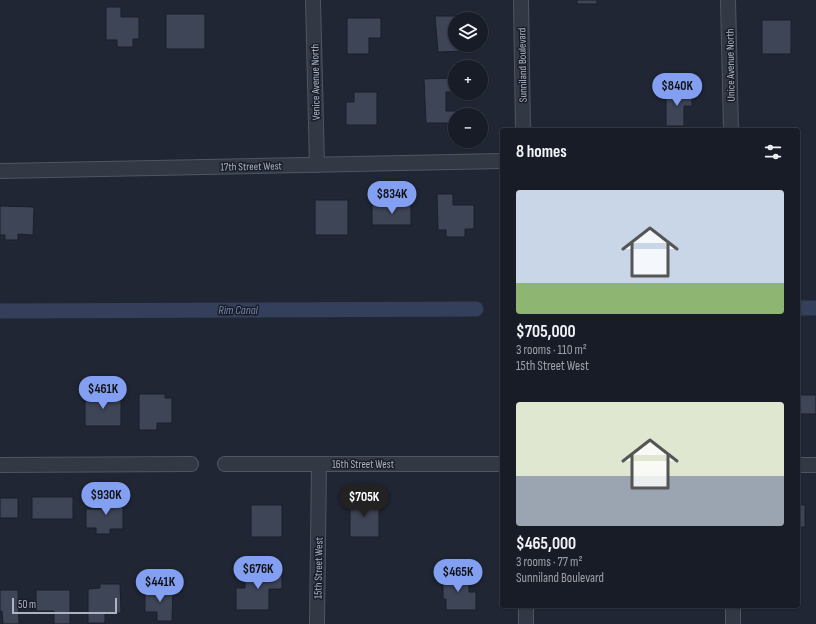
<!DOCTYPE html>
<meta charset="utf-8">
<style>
body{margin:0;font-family:"Sofia Sans Condensed",sans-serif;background:#21252f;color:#f1f3f6;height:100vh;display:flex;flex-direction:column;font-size:15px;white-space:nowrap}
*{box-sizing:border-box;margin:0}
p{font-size:13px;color:#9fa1a7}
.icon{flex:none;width:22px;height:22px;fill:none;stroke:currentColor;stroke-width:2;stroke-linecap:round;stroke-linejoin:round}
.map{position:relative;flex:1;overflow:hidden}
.sheet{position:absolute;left:500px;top:128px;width:300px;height:480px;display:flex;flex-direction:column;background:#181c27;border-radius:4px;box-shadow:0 1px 3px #0004,0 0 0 1px #363a44}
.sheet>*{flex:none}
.fabs{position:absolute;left:448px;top:12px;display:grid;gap:8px}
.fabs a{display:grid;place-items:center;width:40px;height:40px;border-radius:50%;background:#181c27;box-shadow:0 1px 3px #0004,0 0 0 1px #363a44;font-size:20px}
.scale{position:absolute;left:12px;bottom:10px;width:105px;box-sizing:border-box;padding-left:4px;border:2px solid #adb2c2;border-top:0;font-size:11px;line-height:14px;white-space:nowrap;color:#adb2c2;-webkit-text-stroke:3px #191d29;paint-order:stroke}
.price{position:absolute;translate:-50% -34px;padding:0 9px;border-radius:14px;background:#839ff1;color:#111;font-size:13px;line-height:26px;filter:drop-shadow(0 1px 2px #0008)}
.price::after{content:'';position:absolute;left:50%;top:24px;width:12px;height:9px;margin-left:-6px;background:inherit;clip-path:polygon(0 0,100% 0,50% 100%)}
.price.on{background:#222;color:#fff}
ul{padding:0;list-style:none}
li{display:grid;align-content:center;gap:8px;height:212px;padding:0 16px}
li span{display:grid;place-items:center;height:124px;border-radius:4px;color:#555}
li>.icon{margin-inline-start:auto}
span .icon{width:72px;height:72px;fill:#fffc;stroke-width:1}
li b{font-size:17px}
h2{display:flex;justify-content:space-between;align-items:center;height:48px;padding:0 16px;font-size:17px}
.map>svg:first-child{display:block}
</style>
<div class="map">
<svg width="816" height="624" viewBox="0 0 816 624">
<rect width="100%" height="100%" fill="#202634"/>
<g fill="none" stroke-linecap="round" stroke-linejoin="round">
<!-- canal -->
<g stroke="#343f5b" stroke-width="15">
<path d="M798,308H816"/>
<path d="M0,311L476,309"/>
</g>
</g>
<!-- building -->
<g fill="#3e4557" stroke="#1b1f2b">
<rect x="577" y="0" width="20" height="4"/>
<path d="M106,7H121V17H139V39H133V47H117V40H106Z"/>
<rect x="166" y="14" width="39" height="35"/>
<path d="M435,16H473V19H455V45H468V51L438,52Z"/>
<path d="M347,18H381V38H369V54H347Z"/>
<rect x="762" y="20" width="29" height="34"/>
<path d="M455,78V92H446V111H466V115H455V123H426L424,79Z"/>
<path d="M666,91H692V106H684V126H666Z"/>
<path d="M354,92H377V125H346V102H354Z"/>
<path d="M437,194H453V205H474V229H465V237H446V230H438Z"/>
<rect x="315" y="200" width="33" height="35"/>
<rect x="372" y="205" width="39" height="20"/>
<path d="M0,206L34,207L33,235L18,234V240H5V235H0Z"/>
<rect x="85" y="393" width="36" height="33"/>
<path d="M139,394H165V398H172V423H157V430H139Z"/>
<rect x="798" y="395" width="18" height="19"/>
<rect x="32" y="497" width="41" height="22"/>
<path d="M350,497H369V505H379V537H350Z"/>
<rect x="0" y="498" width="18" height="20"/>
<path d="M103,498H123V529H110V534H96V528H86V509H103Z"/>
<rect x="251" y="505" width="31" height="32"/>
<rect x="798" y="505" width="7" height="22"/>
<path d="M245,572H282V589H269V610H236V588H245Z"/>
<path d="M443,575H469V592H476V610H446V599H443Z"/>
<path d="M100,584H120L121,613H105V623H88V589L100,588Z"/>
<path d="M145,588H173L172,621H157V612H145Z"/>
<path d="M0,590H18L19,624H3L2,611H0Z"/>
<path d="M36,590H70V624H54V611H36Z"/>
</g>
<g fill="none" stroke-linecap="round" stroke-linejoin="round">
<defs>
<g id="street">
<path d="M313,0L317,165"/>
<path d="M521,0L523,130"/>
<path d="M728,0L731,130"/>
<path d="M0,171L502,161"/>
<path d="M225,464H502"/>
<path d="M0,465L191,464"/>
<path d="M798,465H816"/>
<path d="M317,624L319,464"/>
<path d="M526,624V606"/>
<path d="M733,624V606"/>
</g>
</defs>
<!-- street casing -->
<use href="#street" stroke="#515563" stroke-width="16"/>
<!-- street -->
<use href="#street" stroke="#333845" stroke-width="14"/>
</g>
<g text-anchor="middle" stroke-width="3" stroke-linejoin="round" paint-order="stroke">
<!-- street labels -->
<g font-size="11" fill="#adb2c2" stroke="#191d29">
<text transform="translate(522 65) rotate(-91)" y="4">Sunniland Boulevard</text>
<text transform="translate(730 65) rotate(-91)" y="4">Unice Avenue North</text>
<text transform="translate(315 82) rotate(-91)" y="4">Venice Avenue North</text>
<text transform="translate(251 166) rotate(-1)" y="4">17th Street West</text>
<text x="363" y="468">16th Street West</text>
<text transform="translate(318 568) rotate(-89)" y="4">15th Street West</text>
</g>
<!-- water labels -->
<g font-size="12" font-style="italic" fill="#7686aa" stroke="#191d29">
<text x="238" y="314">Rim Canal</text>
</g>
</g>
</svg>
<div class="fabs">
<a><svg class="icon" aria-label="layers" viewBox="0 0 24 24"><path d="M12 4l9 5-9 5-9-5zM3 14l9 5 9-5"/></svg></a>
<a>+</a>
<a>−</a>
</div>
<div class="scale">50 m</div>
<b class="price" style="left:677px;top:107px">$840K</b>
<b class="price" style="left:392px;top:215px">$834K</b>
<b class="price" style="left:103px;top:410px">$461K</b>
<b class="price" style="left:106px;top:516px">$930K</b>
<b class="price on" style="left:364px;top:518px">$705K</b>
<b class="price" style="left:258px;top:590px">$676K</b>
<b class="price" style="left:458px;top:593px">$465K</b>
<b class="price" style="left:160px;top:603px">$441K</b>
<section class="sheet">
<h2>8 homes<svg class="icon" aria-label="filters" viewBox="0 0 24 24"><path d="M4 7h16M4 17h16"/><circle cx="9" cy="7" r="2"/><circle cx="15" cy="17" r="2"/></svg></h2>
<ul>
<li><span style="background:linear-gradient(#c9d6e8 75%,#8fb573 0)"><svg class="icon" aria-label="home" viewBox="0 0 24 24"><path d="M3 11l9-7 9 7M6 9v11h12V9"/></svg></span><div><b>$705,000</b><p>3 rooms · 110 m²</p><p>15th Street West</p></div></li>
<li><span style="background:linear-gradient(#dfe7d0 60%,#9aa5b1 0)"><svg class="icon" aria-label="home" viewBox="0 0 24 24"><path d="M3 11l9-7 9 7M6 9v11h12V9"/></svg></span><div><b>$465,000</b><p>3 rooms · 77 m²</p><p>Sunniland Boulevard</p></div></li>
</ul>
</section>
</div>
